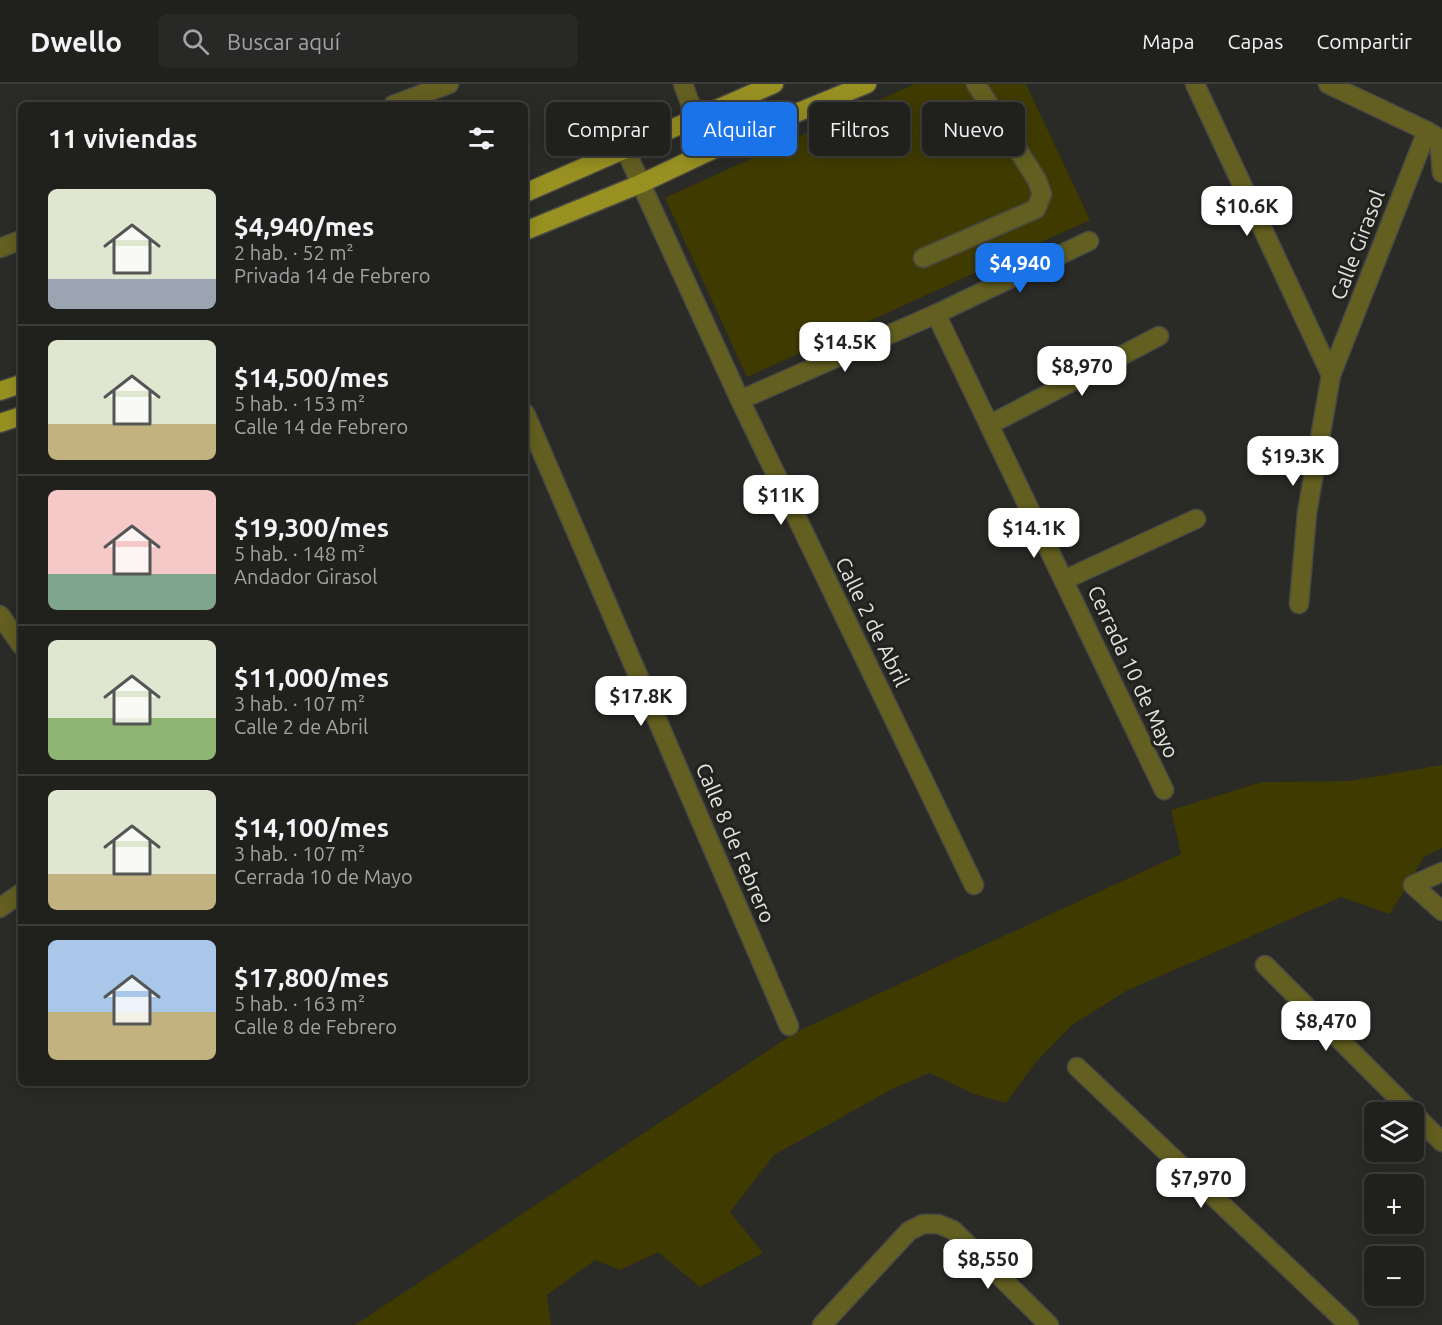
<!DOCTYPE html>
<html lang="es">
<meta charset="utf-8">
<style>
body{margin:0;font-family:Ubuntu,sans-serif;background:#282826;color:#f1f3f6;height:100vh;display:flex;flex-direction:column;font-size:22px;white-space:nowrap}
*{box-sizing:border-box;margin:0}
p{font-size:20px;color:#a2a3a4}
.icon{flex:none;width:33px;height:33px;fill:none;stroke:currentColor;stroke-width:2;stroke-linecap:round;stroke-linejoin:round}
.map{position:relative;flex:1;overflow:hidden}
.panel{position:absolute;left:18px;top:18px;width:510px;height:984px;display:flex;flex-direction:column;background:#20201d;border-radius:9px;box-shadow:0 3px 15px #0003,0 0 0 2px #3d3e3b}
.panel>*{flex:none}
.hud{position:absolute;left:546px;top:18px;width:570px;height:54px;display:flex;gap:12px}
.fabs{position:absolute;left:1364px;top:1018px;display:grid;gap:12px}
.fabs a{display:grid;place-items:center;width:60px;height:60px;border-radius:9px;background:#20201d;box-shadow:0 3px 15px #0003,0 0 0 2px #3d3e3b;font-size:30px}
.price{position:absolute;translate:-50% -51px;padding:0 14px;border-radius:12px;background:#fff;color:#222;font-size:20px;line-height:39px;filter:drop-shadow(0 2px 3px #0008)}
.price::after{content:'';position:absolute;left:50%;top:36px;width:18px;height:14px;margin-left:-9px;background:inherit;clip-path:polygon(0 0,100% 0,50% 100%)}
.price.selected{background:#1a73e8;color:#fff}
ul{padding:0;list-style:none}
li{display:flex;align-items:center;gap:18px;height:150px;padding:0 30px}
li+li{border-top:2px solid #3d3e3b}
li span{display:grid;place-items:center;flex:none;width:168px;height:120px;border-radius:9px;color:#555}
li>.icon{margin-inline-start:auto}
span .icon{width:72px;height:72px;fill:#fffc;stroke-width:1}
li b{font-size:26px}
h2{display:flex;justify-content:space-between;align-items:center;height:72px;padding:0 30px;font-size:26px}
.pill{padding:0 21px;border-radius:9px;background:#20201d;box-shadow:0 3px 15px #0003,0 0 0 2px #3d3e3b;font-size:21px;line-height:54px}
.pill.selected{background:#1a73e8;color:#fff}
header{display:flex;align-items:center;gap:36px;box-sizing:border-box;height:84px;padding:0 30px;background:#20201d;border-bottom:2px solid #3d3e3b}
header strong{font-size:28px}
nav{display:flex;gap:33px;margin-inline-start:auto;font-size:21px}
.search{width:420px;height:54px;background:#282826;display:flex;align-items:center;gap:15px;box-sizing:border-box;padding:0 21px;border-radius:9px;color:#a2a3a4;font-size:22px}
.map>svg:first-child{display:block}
</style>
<header>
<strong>Dwello</strong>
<div class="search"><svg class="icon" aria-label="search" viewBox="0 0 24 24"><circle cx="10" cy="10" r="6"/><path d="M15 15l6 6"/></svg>Buscar aquí</div>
<nav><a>Mapa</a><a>Capas</a><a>Compartir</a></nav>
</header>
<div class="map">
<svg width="1442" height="1241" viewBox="0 0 1442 1241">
<rect width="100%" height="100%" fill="#2a2a27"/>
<!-- green -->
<g fill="#3f3b00">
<path d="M914,0H1026L1090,136L747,293L665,114Z"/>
<path d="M1442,681V764L1424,773L1390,830L1341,813L1126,907L1072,941L1035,979L1006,1019L974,1010L930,989L894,1004L774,1071L730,1128L763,1169L700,1203L658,1168L620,1186L595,1176L547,1211L551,1241H355L796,948L1181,770L1171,726L1262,698L1349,697Z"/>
</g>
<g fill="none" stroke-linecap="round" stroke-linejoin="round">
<defs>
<g id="minor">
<path d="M683,0L708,68"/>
<path d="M1195,0L1331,291"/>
<path d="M1328,0L1427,47L1442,56"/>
<path d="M393,21L449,0"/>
<path d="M1439,54L1442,89"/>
<path d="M625,65L740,316L974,801"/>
<path d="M0,164L21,156"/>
<path d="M923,174L1036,125L1042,110L1037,96L976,0"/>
<path d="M936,230L1164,706"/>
<path d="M740,316L936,230L1089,157"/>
<path d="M525,329L789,942"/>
<path d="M989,341L1159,252"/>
<path d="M1064,496L1196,435"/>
<path d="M1299,520L1307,429L1331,291L1427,47"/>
<path d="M0,531L21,561"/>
<path d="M1442,788L1413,801L1442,827"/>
<path d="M0,824L21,809"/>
<path d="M1265,881L1413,1029"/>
<path d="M1077,983L1349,1241"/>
<path d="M1413,1029L1442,1058"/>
<path d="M822,1241L909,1147L923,1140H938L953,1146L1049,1241"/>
</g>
<g id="major">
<path d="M525,109L774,0"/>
<path d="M525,147L640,100L750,48L867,0"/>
<path d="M0,307L21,300"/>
<path d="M0,339L21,332"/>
</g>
</defs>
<!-- minor casing -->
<use href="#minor" stroke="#484845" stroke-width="21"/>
<!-- major casing -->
<use href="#major" stroke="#484845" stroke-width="21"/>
<!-- minor -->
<use href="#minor" stroke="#635f20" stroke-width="18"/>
<!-- major -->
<use href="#major" stroke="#989122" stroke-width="18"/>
</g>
<g text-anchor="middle" stroke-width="6" stroke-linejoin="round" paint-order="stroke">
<!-- street labels -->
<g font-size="21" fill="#e3e3e1" stroke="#21211d">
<text transform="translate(1358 161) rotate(-69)" y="7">Calle Girasol</text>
<text transform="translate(872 538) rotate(64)" y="7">Calle 2 de Abril</text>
<text transform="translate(1133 588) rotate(65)" y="7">Cerrada 10 de Mayo</text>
<text transform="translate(735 759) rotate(67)" y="7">Calle 8 de Febrero</text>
</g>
</g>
</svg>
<div class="fabs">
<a><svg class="icon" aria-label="layers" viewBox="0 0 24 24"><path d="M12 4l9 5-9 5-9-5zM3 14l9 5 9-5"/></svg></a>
<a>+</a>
<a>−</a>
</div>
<b class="price" style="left:1247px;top:153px">$10.6K</b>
<b class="price selected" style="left:1020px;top:210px">$4,940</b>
<b class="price" style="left:845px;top:289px">$14.5K</b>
<b class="price" style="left:1082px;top:313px">$8,970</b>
<b class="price" style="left:1293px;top:403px">$19.3K</b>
<b class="price" style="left:781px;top:442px">$11K</b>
<b class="price" style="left:1034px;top:475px">$14.1K</b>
<b class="price" style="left:641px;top:643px">$17.8K</b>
<b class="price" style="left:1326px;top:968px">$8,470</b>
<b class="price" style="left:1201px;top:1125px">$7,970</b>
<b class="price" style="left:988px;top:1206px">$8,550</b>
<div class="hud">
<a class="pill">Comprar</a>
<a class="pill selected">Alquilar</a>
<a class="pill">Filtros</a>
<a class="pill">Nuevo</a>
</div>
<section class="panel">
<h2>11 viviendas<svg class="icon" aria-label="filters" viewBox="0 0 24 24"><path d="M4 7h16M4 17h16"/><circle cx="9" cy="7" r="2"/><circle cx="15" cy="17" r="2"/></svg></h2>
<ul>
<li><span style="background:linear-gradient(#dfe7d0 75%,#9aa5b1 0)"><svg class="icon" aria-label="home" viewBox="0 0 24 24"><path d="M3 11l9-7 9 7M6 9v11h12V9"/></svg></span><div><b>$4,940/mes</b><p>2 hab. · 52 m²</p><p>Privada 14 de Febrero</p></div></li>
<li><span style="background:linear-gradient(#dfe7d0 70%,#c2b280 0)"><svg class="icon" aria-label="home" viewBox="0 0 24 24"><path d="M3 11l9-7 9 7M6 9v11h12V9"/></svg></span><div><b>$14,500/mes</b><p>5 hab. · 153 m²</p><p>Calle 14 de Febrero</p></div></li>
<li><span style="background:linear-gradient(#f6c9c9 70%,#7fa58c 0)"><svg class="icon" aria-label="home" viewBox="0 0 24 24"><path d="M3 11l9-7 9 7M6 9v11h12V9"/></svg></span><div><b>$19,300/mes</b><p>5 hab. · 148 m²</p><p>Andador Girasol</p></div></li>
<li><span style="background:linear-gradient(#dfe7d0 65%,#8fb573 0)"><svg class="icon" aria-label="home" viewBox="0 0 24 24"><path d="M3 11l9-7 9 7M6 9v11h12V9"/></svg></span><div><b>$11,000/mes</b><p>3 hab. · 107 m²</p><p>Calle 2 de Abril</p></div></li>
<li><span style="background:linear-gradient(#dfe7d0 70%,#c2b280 0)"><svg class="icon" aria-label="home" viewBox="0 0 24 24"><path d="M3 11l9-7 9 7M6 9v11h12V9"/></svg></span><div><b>$14,100/mes</b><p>3 hab. · 107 m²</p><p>Cerrada 10 de Mayo</p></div></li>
<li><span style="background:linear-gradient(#a9c7e8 60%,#c2b280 0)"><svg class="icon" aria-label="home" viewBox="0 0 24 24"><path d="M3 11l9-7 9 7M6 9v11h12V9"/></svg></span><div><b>$17,800/mes</b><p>5 hab. · 163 m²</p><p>Calle 8 de Febrero</p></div></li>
</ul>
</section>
</div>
